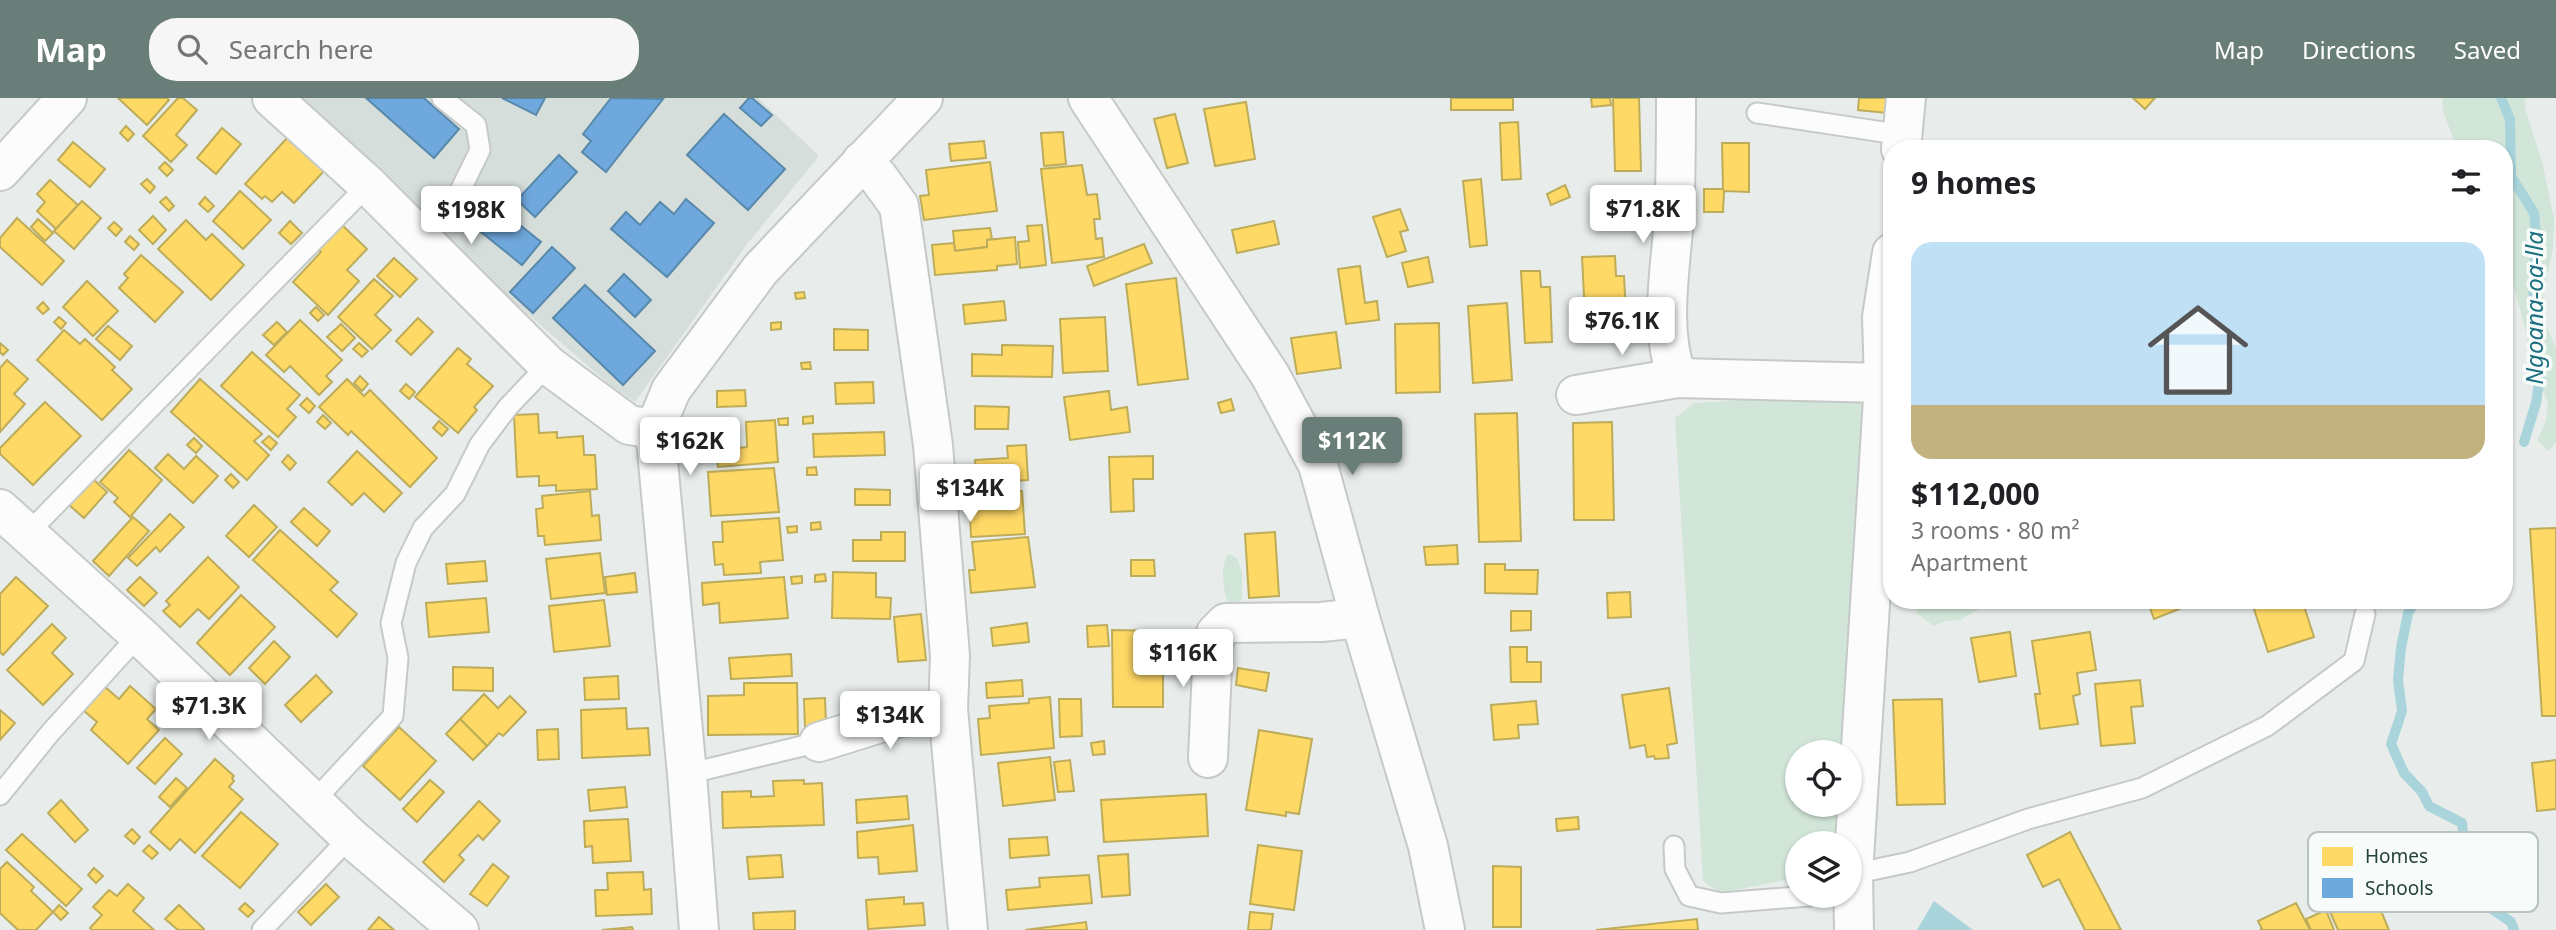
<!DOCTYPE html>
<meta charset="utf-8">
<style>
body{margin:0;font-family:"Noto Sans",sans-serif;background:#f6f6f6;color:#202124;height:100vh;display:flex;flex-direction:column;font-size:26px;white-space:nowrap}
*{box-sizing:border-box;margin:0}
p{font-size:23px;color:#757577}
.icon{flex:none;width:38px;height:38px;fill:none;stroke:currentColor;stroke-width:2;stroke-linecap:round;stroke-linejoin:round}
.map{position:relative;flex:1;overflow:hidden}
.panel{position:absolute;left:1883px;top:42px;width:630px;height:469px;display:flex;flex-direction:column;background:#fff;border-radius:28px;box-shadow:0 2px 5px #0004}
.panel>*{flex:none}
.buttons{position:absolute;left:1785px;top:642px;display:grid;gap:14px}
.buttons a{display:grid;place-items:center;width:77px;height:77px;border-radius:50%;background:#fff;box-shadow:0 2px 5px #0004;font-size:35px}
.price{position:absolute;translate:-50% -60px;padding:0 16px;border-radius:7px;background:#fff;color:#222;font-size:23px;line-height:46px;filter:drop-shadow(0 2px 4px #0008)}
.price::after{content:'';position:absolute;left:50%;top:42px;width:21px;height:16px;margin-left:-10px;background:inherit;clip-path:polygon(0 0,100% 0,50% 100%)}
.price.current{background:#697e78;color:#fff}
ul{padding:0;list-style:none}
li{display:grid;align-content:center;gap:14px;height:371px;padding:0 28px}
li+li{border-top:2px solid #e0e0e0}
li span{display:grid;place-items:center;height:217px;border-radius:21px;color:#555}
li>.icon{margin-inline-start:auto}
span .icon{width:126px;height:126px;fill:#fffc;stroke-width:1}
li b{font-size:30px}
h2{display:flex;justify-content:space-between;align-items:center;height:84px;padding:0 28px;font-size:30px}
header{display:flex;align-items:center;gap:42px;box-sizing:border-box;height:98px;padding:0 35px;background:#697e78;color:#fff}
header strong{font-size:33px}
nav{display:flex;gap:38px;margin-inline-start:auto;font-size:24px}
.search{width:490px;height:63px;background:#f6f6f6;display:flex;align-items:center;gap:18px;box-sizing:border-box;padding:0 24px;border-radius:28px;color:#757577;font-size:26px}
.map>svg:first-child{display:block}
</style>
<header>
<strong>Map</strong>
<div class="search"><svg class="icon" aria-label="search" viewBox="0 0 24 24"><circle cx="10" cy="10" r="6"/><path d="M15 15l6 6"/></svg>Search here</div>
<nav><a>Map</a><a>Directions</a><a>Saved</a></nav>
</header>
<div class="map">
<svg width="2556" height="832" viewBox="0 0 2556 832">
<rect width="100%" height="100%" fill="#e8edeb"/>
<!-- built -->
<path fill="#d6dedb" d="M293,0H758L819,58L748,145L635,304L610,287L530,218Z"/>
<!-- green -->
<g fill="#d1e6d8">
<path d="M2442,0H2525V10L2543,67L2554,121L2553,151L2543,196L2545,225L2556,250V344L2549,353L2537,342L2546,323L2548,303L2529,266L2527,238L2509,172L2504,168V51H2457L2443,13Z"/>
<path d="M1863,295L1868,305L1848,654H1797V707H1845L1843,745L1797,746V780L1720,795L1703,783L1675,320L1694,305Z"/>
<path d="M1228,456L1237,460L1242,474V501L1234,507L1227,503C1223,488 1220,469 1228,456Z"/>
<path d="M1915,502H1995L1960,522L1946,523L1934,528L1917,516Z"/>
</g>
<!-- water -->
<path fill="#a9d4db" d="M1934,803L1973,832H1917Z"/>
<!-- homes -->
<g fill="#ffd966" stroke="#bdac59" stroke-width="2">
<path d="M118,0H167L169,2L147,27Z"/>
<path d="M178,0H183L197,12L176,37L187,47L171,64L143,38Z"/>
<rect x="1451" y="0" width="62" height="12"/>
<path d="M1591,0H1610L1611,7L1592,9Z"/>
<path d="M1613,0H1639L1641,73H1615Z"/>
<path d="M1859,0H1888L1887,15L1858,12Z"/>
<path d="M2133,0H2155L2145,11Z"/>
<path d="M1246,4L1255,61L1215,68L1204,11Z"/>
<path d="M1175,16L1188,65L1167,70L1154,21Z"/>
<path d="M1518,24L1521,81L1502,82L1500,25Z"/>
<path d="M126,28L134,36L128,43L120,35Z"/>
<path d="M222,30L241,46L216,76L197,60Z"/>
<path d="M1063,34L1066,66L1044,68L1041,35Z"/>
<path d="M287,40L324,73L294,105L282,94L272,104L265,98L262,101L245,86Z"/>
<path d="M984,43L986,60L951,63L949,46Z"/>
<path d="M73,44L105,71L90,89L58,62Z"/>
<path d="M1722,45H1749V94L1724,93L1723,114H1704V91H1723Z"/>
<path d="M165,64L173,72L167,78L159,70Z"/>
<path d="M990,64L997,113L924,122L920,98L929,97L926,72Z"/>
<path d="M1082,67L1087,97L1097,96L1100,121H1094L1096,141L1102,140L1104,159L1052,165L1041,71Z"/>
<path d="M147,81L155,89L150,95L141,86Z"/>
<path d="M1481,81L1487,147L1470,149L1463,83Z"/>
<path d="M50,82L78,107L56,131L37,113L45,104L37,96Z"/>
<path d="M1565,87L1570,99L1551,107L1547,96Z"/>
<path d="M240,93L271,122L243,151L213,123Z"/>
<path d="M166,99L174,108L169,113L160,104Z"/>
<path d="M205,99L214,108L208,114L199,106Z"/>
<path d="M82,103L101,120L74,151L54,133Z"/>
<path d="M1400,111L1408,132L1400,134L1406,153L1387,159L1373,119Z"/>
<path d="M153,118L166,132L153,146L139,132Z"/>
<path d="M17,120L64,163L42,187L0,149V140Z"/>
<path d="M38,121L53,135L45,143L31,129Z"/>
<path d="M186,122L206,142L212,136L244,167L211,202L158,151Z"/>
<path d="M290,123L302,135L291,146L279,135Z"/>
<path d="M1274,123L1279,146L1237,155L1232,132Z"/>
<path d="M114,124L122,131L116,138L108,130Z"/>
<path d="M341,126L367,151L347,172L359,183L328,217L293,184L321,154L318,151Z"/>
<path d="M1042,127L1046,167L1020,170L1018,144L1029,143L1027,128Z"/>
<path d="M990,130L992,141L987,142V149L955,153L953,133Z"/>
<path d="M130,138L139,146L134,152L125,144Z"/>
<path d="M1015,139L1017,166L997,168V172L935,177L932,147L954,145L955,153L987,149V142Z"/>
<path d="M1144,146L1152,165L1094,188L1087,168Z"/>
<path d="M141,157L183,194L155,224L119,190L128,180L124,176Z"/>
<path d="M1615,158L1616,178H1624L1626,216L1585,218L1582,159Z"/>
<path d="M1428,159L1433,184L1408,189L1402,165Z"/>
<path d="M394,160L417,181L400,199L377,178Z"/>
<path d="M1360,168L1365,205L1377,203L1379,222L1346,226L1338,171Z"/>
<path d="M1521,173H1540L1541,189H1550L1552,244L1525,245Z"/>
<path d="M1176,180L1188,281L1138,287L1126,186Z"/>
<path d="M374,181L393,198L375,217L391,232L372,251L338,219Z"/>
<path d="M87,183L118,213L93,238L63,209Z"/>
<path d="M804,194L805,200L796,201L795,195Z"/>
<path d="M1004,203L1006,222L965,226L963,207Z"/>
<path d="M43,204L49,211L43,216L37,210Z"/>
<path d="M1507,205L1512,282L1473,285L1468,208Z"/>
<path d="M316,209L324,217L318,223L310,215Z"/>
<path d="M59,219L66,225L61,231L54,224Z"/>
<path d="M1105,219L1108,273L1063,275L1060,221Z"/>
<path d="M418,220L433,234L411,257L396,243Z"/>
<path d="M300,222L342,262L326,278L332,284L319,297L290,268L284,274L266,257Z"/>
<path d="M277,224L287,234L274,247L263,237Z"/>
<path d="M781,224V231L771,232V225Z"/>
<path d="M1439,225L1440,294L1396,295L1395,226Z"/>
<path d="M341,226L355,240L342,253L327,239Z"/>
<path d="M108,228L132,248L120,262L96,241Z"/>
<path d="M834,231L868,232V252H834Z"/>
<path d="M64,232L80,246L85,241L115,269L112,272L132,291L102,322L37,262Z"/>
<path d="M1336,234L1341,270L1297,276L1291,240Z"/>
<path d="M0,245L8,252L3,257L0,254Z"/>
<path d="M359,245L368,253L362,259L353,251Z"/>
<path d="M1002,247L1053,248L1052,279L972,278V256L1002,257Z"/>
<path d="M458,250L471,261L467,266L493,288L474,309L477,312L458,335L415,299Z"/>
<path d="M252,254L300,297L287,311L296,319L278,339L221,288Z"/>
<path d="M7,262L28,281L14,296L25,306L0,334V270Z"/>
<path d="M810,264L811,271H802L801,265Z"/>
<path d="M360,278L368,286L362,293L354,285Z"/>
<path d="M200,281L262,336L254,343L269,357L247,382L171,314Z"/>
<path d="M347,281L364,298L370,292L437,360L410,389L351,333L348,337L319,309Z"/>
<path d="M873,284L874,305L836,306L835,285Z"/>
<path d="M406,286L415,294L409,301L400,293Z"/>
<path d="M745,292L746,308L717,309V293Z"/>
<path d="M1109,293L1111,312L1127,309L1130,334L1070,342L1064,299Z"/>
<path d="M307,300L315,308L309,315L300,307Z"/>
<path d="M1231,301L1234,312L1221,315L1218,305Z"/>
<path d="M45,304L81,338L33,387L0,356V350Z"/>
<path d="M975,308L1009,309L1008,331H975Z"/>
<path d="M1517,315L1521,443L1479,444L1475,316Z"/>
<path d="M538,316L539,335L557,334V340L583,338L584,357H595L597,391L556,393V387L539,388V378L517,379L514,317Z"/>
<path d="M323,317L331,325L325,331L317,324Z"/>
<path d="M813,318V325L803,326V319Z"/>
<path d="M788,320V327H779L778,321Z"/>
<path d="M775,322L778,364L718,369L716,352L747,349L746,324Z"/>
<path d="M439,323L448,331L442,338L433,330Z"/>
<path d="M1612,324L1614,422H1574L1573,325Z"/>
<path d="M884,334L885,357L814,359L813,336Z"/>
<path d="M269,338L277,345L271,352L262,344Z"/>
<path d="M194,340L202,348L196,355L187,347Z"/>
<path d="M1026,347L1028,382L977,385L975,362L1008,360L1007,348Z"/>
<path d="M129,352L162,382L130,419L114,404L118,400L100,384Z"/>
<path d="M357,353L402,395L384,414L364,395L352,407L328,384Z"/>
<path d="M168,356L184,371L196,358L218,378L193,405L155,370Z"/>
<path d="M288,357L296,365L290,372L282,364Z"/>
<path d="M1153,358V381H1133L1134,413L1111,414L1109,359Z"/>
<path d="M816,369L817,377H807V370Z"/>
<path d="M774,370L779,414L711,418L708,374Z"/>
<path d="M231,376L239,384L233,390L225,382Z"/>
<path d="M93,381L107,394L84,420L69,407Z"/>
<path d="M855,391L890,392V407H855Z"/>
<path d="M590,393L592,418L599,417L601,442L545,447L544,438H538L536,411L543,410L542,398Z"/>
<path d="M1022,393L1025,436L971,439L969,396Z"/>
<path d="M254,407L277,429L249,459L226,438Z"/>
<path d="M304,410L330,433L317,448L291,424Z"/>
<path d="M170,416L184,429L160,454L156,449L137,468L128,460Z"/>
<path d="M133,419L149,433L109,478L93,463Z"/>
<path d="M779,420L783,462L760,464L761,475L724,477L723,466L715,467L713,444H723L722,424Z"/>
<path d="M820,424L821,431L811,432V425Z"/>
<path d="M797,428V434L788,435L787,429Z"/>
<path d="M2556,430V618H2542L2530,431Z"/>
<path d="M280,432L338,484L330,492L357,516L337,539L253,462Z"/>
<path d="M881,434H905V463H853V442H881Z"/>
<path d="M1275,434L1279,498L1249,500L1245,436Z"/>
<path d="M1028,439L1035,489L971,495L969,472H975L972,444Z"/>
<path d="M1457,447L1458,466L1426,467L1424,449Z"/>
<path d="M600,455L605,495L551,501L546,461Z"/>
<path d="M208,459L239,489L209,521L198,511L180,529L163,513L170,507L166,503Z"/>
<path d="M1131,462H1154L1155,478H1131Z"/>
<path d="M485,463L487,483L448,486L446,466Z"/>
<path d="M1485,466H1505V472H1538L1537,496L1485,495Z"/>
<path d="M833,474L876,475V499L891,500L890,521L832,520Z"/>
<path d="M635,475L637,494L607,497L605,479Z"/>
<path d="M825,476L826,483L815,484V477Z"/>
<path d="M802,478V485L792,486L791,479Z"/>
<path d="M16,479L48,508L3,557L0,554V496Z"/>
<path d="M140,479L157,495L144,508L127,492Z"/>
<path d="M784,479L788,520L720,525L719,505L703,507L702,485Z"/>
<path d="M1630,494L1631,519L1608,520L1607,495Z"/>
<path d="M241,497L275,529L230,577L197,545Z"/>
<path d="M486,500L489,534L429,539L426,505Z"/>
<path d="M604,502L610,548L554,554L549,508Z"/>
<path d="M2147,502H2202L2154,521Z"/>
<path d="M2251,502H2302L2314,539L2268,554Z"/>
<path d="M1511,513H1531V532L1511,533Z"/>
<path d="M921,516L926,562L898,564L894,519Z"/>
<path d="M1027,525L1029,544L993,548L991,530Z"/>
<path d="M52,526L66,540L52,555L73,576L43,607L7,572Z"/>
<path d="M1107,527L1109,548L1088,549L1087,528Z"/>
<path d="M1112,532L1163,533V609H1113Z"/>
<path d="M2010,534L2016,578L1979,584L1971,540Z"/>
<path d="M2090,534L2096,572L2077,575L2080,596L2073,598L2078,626L2040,631L2035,596H2040L2032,543Z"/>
<path d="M274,543L290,559L265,586L249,570Z"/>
<path d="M1510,549H1527V564H1541V584H1511Z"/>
<path d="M791,556L792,578L731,581L729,560Z"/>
<path d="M453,569L493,570V593L453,592Z"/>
<path d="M1238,570L1269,575L1266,593L1236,587Z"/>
<path d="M316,577L332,594L301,624L285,607Z"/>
<path d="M618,578L619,601L585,602L584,580Z"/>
<path d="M1022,582L1023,598L987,600L986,585Z"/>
<path d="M2140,582L2143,608L2131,609L2135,645L2101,648L2095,586Z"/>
<path d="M744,585H797L798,636L708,637V598L744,597Z"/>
<path d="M130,588L156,611L147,621L159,632L128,666L91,632L97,624L84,613L105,589L119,601Z"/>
<path d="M1669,590L1677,645L1667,647L1669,660L1655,661L1654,658L1647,659L1645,647L1630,650L1622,597Z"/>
<path d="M484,596L498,610L510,598L526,614L503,638L499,635L487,648L460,621Z"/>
<path d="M1050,599L1054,650L981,657L978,621L990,620L989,608L1029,605V601Z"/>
<path d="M825,600L826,627L805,629L804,601Z"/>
<path d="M1059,601H1081L1082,638L1060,639Z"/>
<path d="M1942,601L1945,706L1897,707L1893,602Z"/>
<path d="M1536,603L1538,626L1518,627L1519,640L1494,642L1491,607Z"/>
<path d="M626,610L627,631L648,630L650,657L582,660L581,612Z"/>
<path d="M0,612L15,625L0,642Z"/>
<path d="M460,621L487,648L473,662L446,636Z"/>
<path d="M399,629L436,663L400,702L363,668Z"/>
<path d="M558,631L559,661L538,662L537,632Z"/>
<path d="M1259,632L1312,641L1299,716L1286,714V718L1246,712Z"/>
<path d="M165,640L182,656L155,686L137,670Z"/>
<path d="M1104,643L1105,656L1093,657L1091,645Z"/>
<path d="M1050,659L1055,702L1003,708L998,665Z"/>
<path d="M215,661L234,678L232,680L234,683L229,689L243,701L195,755L180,741L170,752L150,734Z"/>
<path d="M1070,662L1074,693L1058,694L1054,664Z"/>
<path d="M2556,662V711L2537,713L2532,665Z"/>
<path d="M176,680L187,690L170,709L159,699Z"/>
<path d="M430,682L444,694L417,724L403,711Z"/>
<path d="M804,682V686L822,685L824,727L723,730L722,694L751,693V699L774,698L773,683Z"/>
<path d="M625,689L627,709L590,713L588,692Z"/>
<path d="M1206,696L1208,738L1104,744L1101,702Z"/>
<path d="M907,698L909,721L857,725L856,702Z"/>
<path d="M61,702L88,732L75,744L48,715Z"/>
<path d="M479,703L500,723L483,742L478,737L459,757L464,762L444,784L423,764Z"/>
<path d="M241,714L278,746L240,790L202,758Z"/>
<path d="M1578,719L1579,731L1557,733L1556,721Z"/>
<path d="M628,721L631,763L593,765L592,748L585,749L584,723Z"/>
<path d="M913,727L917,773L879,776L878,759L858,760L857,734Z"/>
<path d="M132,731L140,739L134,746L125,738Z"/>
<path d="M2070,734L2121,832H2085L2059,781L2043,789L2027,757Z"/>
<path d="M22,736L82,791L66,808L6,752Z"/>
<path d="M1047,739L1049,757L1010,760L1009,741Z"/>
<path d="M149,747L158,755L152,761L143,753Z"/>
<path d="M1258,747L1302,753L1294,812L1250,806Z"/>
<path d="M1128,756L1130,797L1102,799L1098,758Z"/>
<path d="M781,757L783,779L749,781L747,759Z"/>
<path d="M7,764L34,789L31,793L53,814L36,832H18L0,815V771Z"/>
<path d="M493,766L509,779L487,808L470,796Z"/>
<path d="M1493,768L1521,769V829H1493Z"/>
<path d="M94,770L103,778L96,785L88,777Z"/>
<path d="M643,774L644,792L651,791L652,816L596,818L595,792H608L607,775Z"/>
<path d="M1089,777L1092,805L1008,812L1006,792L1040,789L1039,780Z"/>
<path d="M2368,782L2389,832H2338L2324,800Z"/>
<path d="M128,786L144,800L133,813L154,832H92L90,830L102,817L93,809L109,792L117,798Z"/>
<path d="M326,786L339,799L311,827L298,814Z"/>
<path d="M904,799V806L923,805L925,827L868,831L866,802Z"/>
<path d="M245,805L254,813L248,819L239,811Z"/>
<path d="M2296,805L2310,832H2260L2262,831L2258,823Z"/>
<path d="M59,807L68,815L61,822L53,814Z"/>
<path d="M179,807L204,831L203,832H178L165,821Z"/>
<path d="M2326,812L2334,832H2311L2306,821Z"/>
<path d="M795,813V832H754L753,815Z"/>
<path d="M1250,814L1273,816L1271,832H1248Z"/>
<path d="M379,819L394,832H368Z"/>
<path d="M1697,821L1698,832H1596Z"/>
<path d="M1086,824L1087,832H1025Z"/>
<path d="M632,829L633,832H602Z"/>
</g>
<!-- schools -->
<g fill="#6fa8dc" stroke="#5889ab" stroke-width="2">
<path d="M366,0H424L459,31L434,60Z"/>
<path d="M502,0H545L536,17Z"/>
<path d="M611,0L663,1L606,74L582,54L591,43L583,36Z"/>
<path d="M749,0H752L772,17L761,28L740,10Z"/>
<path d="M724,16L785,71L748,112L687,57Z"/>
<path d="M559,57L577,74L535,119L517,102Z"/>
<path d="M484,98L541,144L522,167L465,121Z"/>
<path d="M686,101L714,125L667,179L611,131L626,114L640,127L660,104L674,116Z"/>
<path d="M552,149L575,170L533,215L510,194Z"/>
<path d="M624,176L651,202L635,219L608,193Z"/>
<path d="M585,187L655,253L623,287L553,220Z"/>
</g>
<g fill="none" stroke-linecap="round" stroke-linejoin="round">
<!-- stream -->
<g stroke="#a9d4db" stroke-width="10">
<path d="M2501,0L2510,21L2511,78L2534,115L2536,137L2533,212L2540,277L2536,305L2524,344"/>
<path d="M2504,382L2506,380"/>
<path d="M2417,502L2408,515L2401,550L2398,582L2402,613L2391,646L2404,675L2422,694L2429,708L2462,725L2470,796L2511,824L2514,832"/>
</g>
<defs>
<g id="service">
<path d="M1757,15L1903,37"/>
<path d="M420,139L460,93L480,52L476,27L442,0"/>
<path d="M27,436L368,87"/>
<path d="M687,676L819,644"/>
<path d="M0,697L50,635L139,537"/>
<path d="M314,703L393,618L398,560L391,525L406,465L423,430L455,396L480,346L508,309L548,267"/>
<path d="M1674,748L1675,771L1689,798L1721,805L1809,798"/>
<path d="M1853,776L1910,764L2028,721L2142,690L2267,628L2354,563L2365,516"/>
<path d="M262,832L350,739"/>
</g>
<g id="minor">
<path d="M272,0L368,87L548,267L629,327L655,331"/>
<path d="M1088,0L1270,277L1318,367L1360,520L1428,748L1445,832"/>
<path d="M1676,0C1676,40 1676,79 1674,119C1671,169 1658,233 1678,280"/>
<path d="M1901,51L1906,0"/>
<path d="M862,63L878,79L899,108L933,347L950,558L948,611L968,832"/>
<path d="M0,73L67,0"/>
<path d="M1576,297L1678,280L1884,285"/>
<path d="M0,411L139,537L350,739L459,832"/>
<path d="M819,644L896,620L948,611"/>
<path d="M1208,660L1213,547L1216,535L1226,525L1321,524L1360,520"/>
<path d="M699,832L687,676L655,331L671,292L760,172L923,0"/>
<path d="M1854,832L1853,776L1884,285L1882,219L1892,155"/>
</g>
</defs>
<!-- service casing -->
<use href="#service" stroke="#c5cac8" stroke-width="23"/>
<!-- minor casing -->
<use href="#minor" stroke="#c5cac8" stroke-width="42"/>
<!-- service -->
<use href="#service" stroke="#fcfcfc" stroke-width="19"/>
<!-- minor -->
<use href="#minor" stroke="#fcfcfc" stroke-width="38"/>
</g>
<g text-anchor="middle" stroke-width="7" stroke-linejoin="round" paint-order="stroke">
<!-- water labels -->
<g font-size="24" font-style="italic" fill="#1c6f80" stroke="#f7fbf9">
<text transform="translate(2535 210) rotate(-90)" y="8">Ngoana-oa-lla</text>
</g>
</g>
<!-- legend -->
<rect x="2308" y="734" width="230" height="80" rx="10" fill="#f7fbf9" stroke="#b8c4c0" stroke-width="2"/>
<rect x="2322" y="749" width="31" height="19" fill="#ffd966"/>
<rect x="2322" y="780" width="31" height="20" fill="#6fa8dc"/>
<g font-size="19" fill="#24423a">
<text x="2365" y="765">Homes</text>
<text x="2365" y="797">Schools</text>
</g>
</svg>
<div class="buttons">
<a><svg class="icon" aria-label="locate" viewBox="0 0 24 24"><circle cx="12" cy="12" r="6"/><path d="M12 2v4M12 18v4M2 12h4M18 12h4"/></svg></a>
<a><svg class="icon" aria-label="layers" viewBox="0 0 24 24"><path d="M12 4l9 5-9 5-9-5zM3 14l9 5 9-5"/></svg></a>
</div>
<b class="price" style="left:1643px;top:147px">$71.8K</b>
<b class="price" style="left:471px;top:148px">$198K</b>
<b class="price" style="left:1622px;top:259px">$76.1K</b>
<b class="price" style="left:690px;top:379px">$162K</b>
<b class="price current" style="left:1352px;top:379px">$112K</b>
<b class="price" style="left:970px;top:426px">$134K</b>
<b class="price" style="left:1183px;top:591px">$116K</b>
<b class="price" style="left:209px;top:644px">$71.3K</b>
<b class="price" style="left:890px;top:653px">$134K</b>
<section class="panel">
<h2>9 homes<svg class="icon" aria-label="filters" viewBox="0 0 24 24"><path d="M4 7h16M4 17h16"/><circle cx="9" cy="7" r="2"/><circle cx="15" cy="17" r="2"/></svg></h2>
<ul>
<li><span style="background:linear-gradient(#bfe0f5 75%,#c2b280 0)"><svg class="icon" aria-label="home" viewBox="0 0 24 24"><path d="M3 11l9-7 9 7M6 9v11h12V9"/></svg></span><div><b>$112,000</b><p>3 rooms · 80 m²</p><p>Apartment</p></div></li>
</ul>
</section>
</div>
